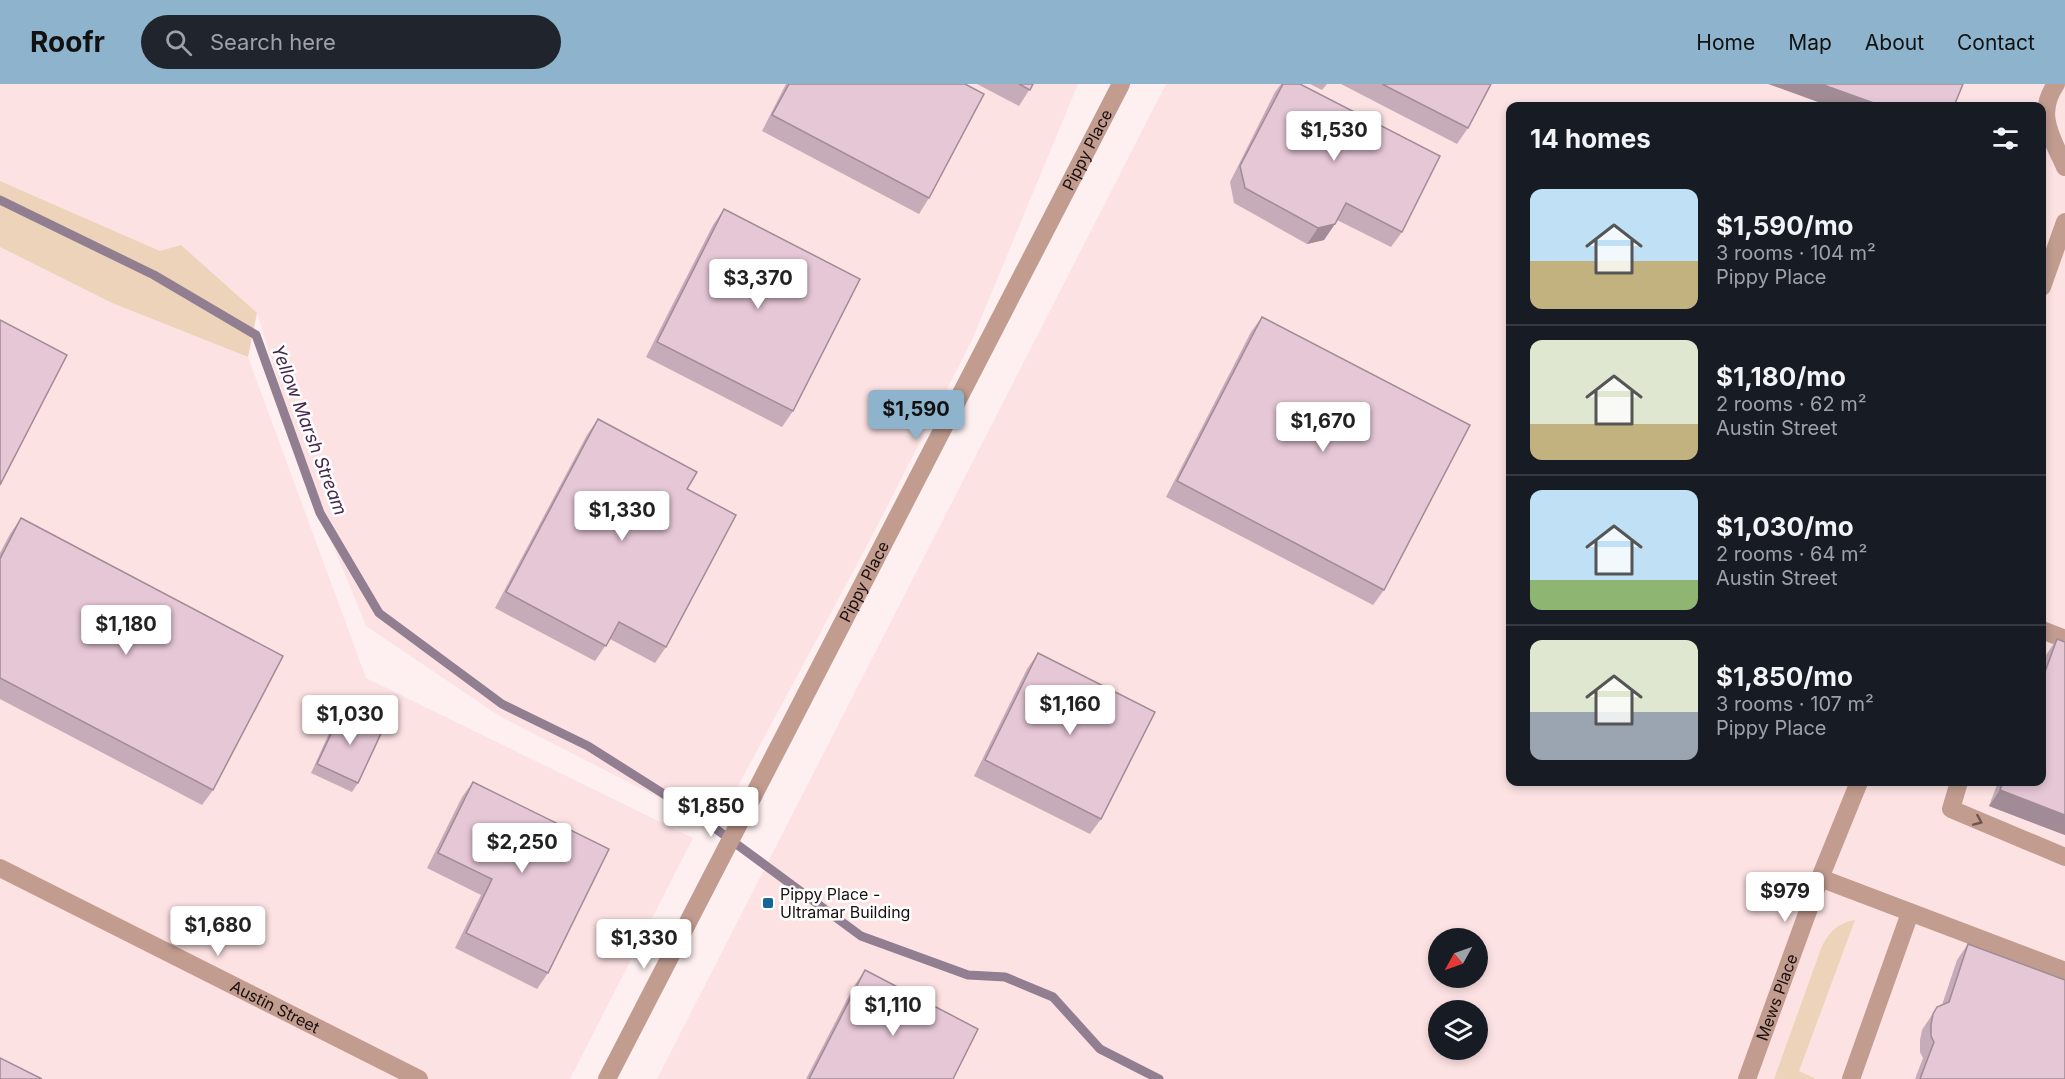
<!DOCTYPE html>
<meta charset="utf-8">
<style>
body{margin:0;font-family:Inter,sans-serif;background:#20242c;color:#f1f3f6;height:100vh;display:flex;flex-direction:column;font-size:22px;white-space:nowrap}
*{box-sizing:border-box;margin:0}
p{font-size:20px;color:#9ea1a6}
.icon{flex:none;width:33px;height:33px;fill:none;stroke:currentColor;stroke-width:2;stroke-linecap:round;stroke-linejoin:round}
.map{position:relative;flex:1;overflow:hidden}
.drawer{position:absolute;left:1506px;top:18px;width:540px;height:684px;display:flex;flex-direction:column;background:#171b24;border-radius:12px;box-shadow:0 3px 9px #0003}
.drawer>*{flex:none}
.needle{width:39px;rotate:230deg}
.controls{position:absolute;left:1428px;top:844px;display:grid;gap:12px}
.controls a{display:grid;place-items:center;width:60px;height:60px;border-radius:50%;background:#171b24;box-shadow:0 3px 9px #0003;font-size:30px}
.price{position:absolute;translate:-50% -51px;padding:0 14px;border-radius:6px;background:#fff;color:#222;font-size:20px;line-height:39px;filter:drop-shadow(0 2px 3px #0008)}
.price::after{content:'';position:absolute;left:50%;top:36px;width:18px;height:14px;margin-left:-9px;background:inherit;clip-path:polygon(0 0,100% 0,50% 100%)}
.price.on{background:#8db4cc;color:#111}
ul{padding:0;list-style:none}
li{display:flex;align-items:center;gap:18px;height:150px;padding:0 24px}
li+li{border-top:2px solid #363941}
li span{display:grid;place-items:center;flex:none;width:168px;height:120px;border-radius:12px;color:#555}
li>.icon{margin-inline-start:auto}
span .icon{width:72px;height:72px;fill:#fffc;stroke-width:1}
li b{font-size:26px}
h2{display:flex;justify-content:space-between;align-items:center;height:72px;padding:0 24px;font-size:26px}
header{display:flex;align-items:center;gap:36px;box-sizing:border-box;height:84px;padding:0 30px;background:#8db4cc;color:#111}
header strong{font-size:28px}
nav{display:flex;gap:33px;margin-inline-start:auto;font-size:21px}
.search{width:420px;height:54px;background:#20242c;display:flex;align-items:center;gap:15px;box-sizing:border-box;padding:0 21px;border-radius:33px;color:#9ea1a6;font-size:22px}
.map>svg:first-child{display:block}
</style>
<header>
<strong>Roofr</strong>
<div class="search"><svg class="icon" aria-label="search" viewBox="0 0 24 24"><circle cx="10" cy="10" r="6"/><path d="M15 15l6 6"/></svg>Search here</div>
<nav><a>Home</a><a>Map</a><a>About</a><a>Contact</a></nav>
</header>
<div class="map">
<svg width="2065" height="995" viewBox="0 0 2065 995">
<rect width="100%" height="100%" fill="#feeff0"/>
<!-- built -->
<g fill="#fde2e3" fill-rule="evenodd">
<path d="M0,0H1078L972,256L869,458L716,743L501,633L366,542L320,429L257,229L160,167L0,97Z"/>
<path d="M1166,0H2065V995H657ZM1510,22H2042V698H1510ZM1438,855H1478V894H1438ZM1438,927H1478V966H1438Z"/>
<path d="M0,163L112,219L248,273L366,594L693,754L570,995H0Z"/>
</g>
<!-- green -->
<g fill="#ecd3ba">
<path d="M0,97L160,167L181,161L257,229L248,273L112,219L0,163Z"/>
<path d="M1855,836L1799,987L1816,995H1774L1822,862C1830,847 1838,839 1855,836Z"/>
</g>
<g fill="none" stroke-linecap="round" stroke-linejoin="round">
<!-- stream -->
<path stroke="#917e91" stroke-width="9" d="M0,116L154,191L256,251L320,429L379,529L502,620L588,662L697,731L861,852L968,891L1005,893L1053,913L1100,965L1159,995"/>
<!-- minor -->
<g stroke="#c19c8f" stroke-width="18">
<path d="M2056,0C2035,30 2052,54 2065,83"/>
<path d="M2042,203L2065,138"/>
<path d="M2042,546L2065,555"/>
<path d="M1959,698L1951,725L2065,773"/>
<path id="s1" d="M0,784L419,995"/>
<path d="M1820,794L2065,887"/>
<path id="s2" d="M607,995L1121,0"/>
<path id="s3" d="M1747,995L1820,794L1859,698"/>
<path d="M1851,995L1910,829"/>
</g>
</g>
<!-- wall -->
<g fill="#c6abb8">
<path d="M786,0H965L929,114L919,130L762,47Z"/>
<path d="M977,0H1033L1019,22Z"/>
<path d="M1281,0H1300L1402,148L1391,163L1337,136L1324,156L1307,160L1234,119L1230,98L1275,8Z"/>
<path d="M1310,0H1327L1322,6Z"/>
<path d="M1341,0H1491L1468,44L1457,60Z"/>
<path d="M724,125L793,327L782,343L646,273L713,141Z"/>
<path d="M1262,233L1384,506L1373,521L1166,413L1251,248Z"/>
<path d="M598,335L666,563L655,579L610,555L595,577L495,524L587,351Z"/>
<path d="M21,434L213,706L202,721L0,615V469L10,450Z"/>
<path d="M2057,555L2065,558V751L1989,722L1998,698H2042V582L2046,571Z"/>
<path d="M1038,569L1101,735L1090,750L974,692L1027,585Z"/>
<path d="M343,624L358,699L352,708L311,689L337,632Z"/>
<path d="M473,698L548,889L537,905L455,864L481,811L427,784L462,713Z"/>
<path d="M1968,860L2065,995H1915L1923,974L1920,968V956L1922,946L1937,923L1942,921L1957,876Z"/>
<path d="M865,886L953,995H806L854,902Z"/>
</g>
<!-- shaded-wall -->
<g fill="#a18b96">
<path d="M1768,0H1821L1882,22H1829Z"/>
<path d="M1335,140L1324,156L1307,160L1318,144Z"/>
<path d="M2000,706L2065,731V751L1989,722Z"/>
</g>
<!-- building -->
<g fill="#e6c7d6" stroke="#a18b96" stroke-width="1.5">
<path d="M789,0H965L984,10L929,114L772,31Z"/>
<path d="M1019,0H1033L1030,6Z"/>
<path d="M1283,0H1300L1440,72L1402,148L1346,119L1335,140L1318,144L1245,104L1240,82Z"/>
<path d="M1382,0H1491L1468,44Z"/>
<path d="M1821,0H1963L1954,22H1882Z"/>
<path d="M724,125L860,195L793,327L657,258Z"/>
<path d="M1262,233L1470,341L1384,506L1177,397Z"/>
<path d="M0,236L67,271L0,401Z"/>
<path d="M598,335L697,388L687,405L736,431L666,563L619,538L606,562L506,508Z"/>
<path d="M21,434L283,572L213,706L0,594V475Z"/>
<path d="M2057,555L2065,558V731L2000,706L2003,698H2042V596Z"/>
<path d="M1038,569L1155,628L1101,735L985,676Z"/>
<path d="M343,624L384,643L358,699L317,680Z"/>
<path d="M473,698L609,765L548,889L466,849L492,795L438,769Z"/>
<path d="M1968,860L2065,896V995H1920L1934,958L1931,952V941L1933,930L1937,923L1949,918Z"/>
<path d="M865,886L978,945L953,995H809Z"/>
<path d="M0,974L42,995H0Z"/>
</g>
<!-- one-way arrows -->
<defs><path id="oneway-chevron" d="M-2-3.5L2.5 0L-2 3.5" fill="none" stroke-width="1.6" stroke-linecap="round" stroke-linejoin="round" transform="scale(1.5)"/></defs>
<use stroke="#6d554e" href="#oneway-chevron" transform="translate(1978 737) rotate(23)"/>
<!-- markers -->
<rect fill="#136899" stroke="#fff" stroke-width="2" x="762" y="813" width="12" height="12" rx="3"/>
<g text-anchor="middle" stroke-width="5" stroke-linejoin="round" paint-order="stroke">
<!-- street labels -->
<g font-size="16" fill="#190e0e" stroke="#fff">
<text dy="6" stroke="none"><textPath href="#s2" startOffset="1046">Pippy Place</textPath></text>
<text dy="6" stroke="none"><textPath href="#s2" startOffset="560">Pippy Place</textPath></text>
<text dy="6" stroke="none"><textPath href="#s3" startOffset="87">Mews Place</textPath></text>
<text dy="6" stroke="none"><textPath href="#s1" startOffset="308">Austin Street</textPath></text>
</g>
<!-- poi labels -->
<g font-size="16" fill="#190e0e" stroke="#fff" text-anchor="start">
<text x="780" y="816">Pippy Place -<tspan x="780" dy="18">Ultramar Building</tspan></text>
</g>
<!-- water labels -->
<g font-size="18" font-style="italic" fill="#46274c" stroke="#fff">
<text transform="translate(309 346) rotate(69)" y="6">Yellow Marsh Stream</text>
</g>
</g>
</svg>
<div class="controls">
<a><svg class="needle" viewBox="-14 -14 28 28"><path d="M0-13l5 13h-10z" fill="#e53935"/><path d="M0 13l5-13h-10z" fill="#9ea1a6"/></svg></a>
<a><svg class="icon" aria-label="layers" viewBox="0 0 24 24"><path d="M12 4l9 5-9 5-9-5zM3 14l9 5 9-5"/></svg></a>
</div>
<b class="price" style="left:1334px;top:78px">$1,530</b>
<b class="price" style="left:758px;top:226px">$3,370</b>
<b class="price on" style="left:916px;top:357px">$1,590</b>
<b class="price" style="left:1323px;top:369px">$1,670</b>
<b class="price" style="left:622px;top:458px">$1,330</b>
<b class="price" style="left:126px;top:572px">$1,180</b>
<b class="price" style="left:1070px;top:652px">$1,160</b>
<b class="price" style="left:350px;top:662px">$1,030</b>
<b class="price" style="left:711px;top:754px">$1,850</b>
<b class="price" style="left:522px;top:790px">$2,250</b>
<b class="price" style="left:1785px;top:839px">$979</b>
<b class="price" style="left:218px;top:873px">$1,680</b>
<b class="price" style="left:644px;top:886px">$1,330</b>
<b class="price" style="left:893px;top:953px">$1,110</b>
<section class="drawer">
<h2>14 homes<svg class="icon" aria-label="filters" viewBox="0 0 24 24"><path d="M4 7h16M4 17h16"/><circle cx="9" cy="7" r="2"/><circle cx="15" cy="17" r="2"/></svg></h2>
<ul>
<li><span style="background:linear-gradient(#bfe0f5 60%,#c2b280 0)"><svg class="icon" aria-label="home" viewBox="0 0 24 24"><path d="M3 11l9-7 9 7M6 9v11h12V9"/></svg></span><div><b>$1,590/mo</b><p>3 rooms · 104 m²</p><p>Pippy Place</p></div></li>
<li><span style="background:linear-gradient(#dfe7d0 70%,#c2b280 0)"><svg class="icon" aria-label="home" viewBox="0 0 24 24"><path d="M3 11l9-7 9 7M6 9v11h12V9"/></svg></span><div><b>$1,180/mo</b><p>2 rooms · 62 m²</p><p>Austin Street</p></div></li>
<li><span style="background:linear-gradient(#bfe0f5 75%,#8fb573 0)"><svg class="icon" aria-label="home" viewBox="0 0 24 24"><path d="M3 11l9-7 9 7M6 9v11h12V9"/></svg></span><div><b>$1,030/mo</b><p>2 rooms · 64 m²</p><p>Austin Street</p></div></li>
<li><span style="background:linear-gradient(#dfe7d0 60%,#9aa5b1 0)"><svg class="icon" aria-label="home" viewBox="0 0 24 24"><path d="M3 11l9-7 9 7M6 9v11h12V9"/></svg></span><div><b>$1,850/mo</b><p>3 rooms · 107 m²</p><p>Pippy Place</p></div></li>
</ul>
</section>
</div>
